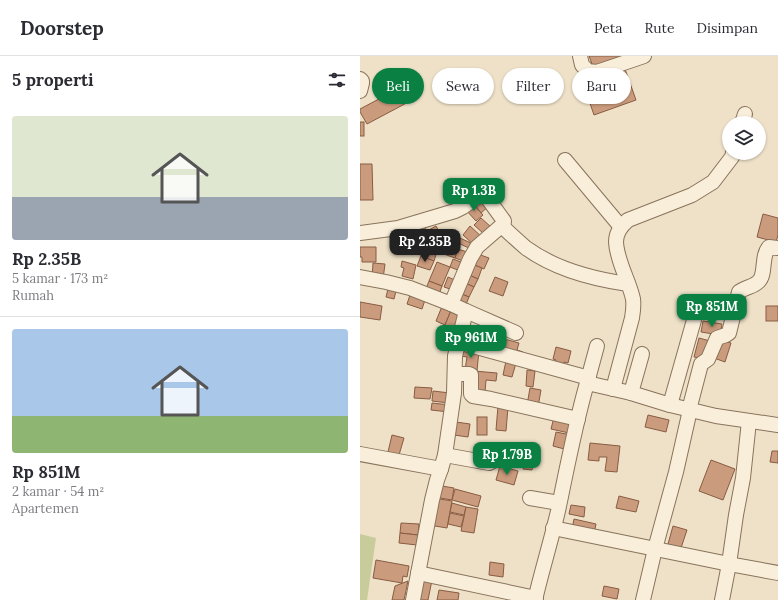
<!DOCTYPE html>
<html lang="id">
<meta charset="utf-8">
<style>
body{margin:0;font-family:Lora,serif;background:#f2f2f3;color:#2b2b33;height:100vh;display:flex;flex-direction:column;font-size:15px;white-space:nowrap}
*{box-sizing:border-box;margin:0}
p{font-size:13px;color:#7c7c81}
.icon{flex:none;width:22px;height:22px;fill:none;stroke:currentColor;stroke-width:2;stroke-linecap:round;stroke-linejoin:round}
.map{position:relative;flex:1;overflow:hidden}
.side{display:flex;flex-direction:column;background:#fff;width:360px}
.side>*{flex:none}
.hud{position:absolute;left:12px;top:12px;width:346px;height:36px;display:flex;gap:8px}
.tools{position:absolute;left:362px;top:60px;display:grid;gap:8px}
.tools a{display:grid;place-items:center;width:44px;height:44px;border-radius:50%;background:#fff;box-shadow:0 1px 3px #0004;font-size:20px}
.price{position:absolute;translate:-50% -34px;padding:0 9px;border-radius:8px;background:#0b8043;color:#fff;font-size:13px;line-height:26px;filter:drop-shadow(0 1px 2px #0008)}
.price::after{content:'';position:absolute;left:50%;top:24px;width:12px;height:9px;margin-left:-6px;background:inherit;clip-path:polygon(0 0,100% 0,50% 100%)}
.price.on{background:#222;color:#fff}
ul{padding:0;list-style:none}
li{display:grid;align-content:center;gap:8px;height:212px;padding:0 12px}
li+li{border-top:1px solid #e1e1e2}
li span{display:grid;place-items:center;height:124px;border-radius:4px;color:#555}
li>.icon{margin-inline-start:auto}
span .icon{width:72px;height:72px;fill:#fffc;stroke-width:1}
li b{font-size:17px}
h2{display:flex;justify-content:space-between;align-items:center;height:48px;padding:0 12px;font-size:17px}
.tag{padding:0 14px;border-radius:18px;background:#fff;box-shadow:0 1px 3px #0004;font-size:14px;line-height:36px}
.tag.on{background:#0b8043;color:#fff}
header{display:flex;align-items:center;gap:24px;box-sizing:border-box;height:56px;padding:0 20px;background:#fff;border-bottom:1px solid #e1e1e2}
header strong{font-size:19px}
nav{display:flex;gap:22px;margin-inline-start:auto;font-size:14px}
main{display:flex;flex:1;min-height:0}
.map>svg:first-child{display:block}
</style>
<header>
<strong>Doorstep</strong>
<nav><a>Peta</a><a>Rute</a><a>Disimpan</a></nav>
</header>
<main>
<section class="side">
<h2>5 properti<svg class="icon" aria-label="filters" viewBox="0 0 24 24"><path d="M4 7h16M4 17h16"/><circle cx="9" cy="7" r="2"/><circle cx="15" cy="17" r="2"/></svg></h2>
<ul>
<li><span style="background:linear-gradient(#dfe7d0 65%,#9aa5b1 0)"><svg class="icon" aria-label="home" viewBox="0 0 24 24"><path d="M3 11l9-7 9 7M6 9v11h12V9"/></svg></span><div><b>Rp 2.35B</b><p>5 kamar · 173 m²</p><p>Rumah</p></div></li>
<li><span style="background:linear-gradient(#a9c7e8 70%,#8fb573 0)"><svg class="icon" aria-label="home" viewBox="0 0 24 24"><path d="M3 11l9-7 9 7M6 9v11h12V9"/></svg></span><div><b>Rp 851M</b><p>2 kamar · 54 m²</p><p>Apartemen</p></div></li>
</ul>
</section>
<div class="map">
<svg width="418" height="544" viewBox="0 0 418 544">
<rect width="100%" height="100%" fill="#eee1c7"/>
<!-- green -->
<path fill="#c8cc9a" d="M0,478L16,482L7,544H0Z"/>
<!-- building -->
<g fill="#cb9b7d" stroke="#885c42">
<path d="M229,0H269L234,13Z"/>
<path d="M265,13L276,44L234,59L223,27Z"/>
<path d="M49,30L56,42L7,68L0,56V53L36,34L37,36Z"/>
<rect x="0" y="66" width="4" height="14"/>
<path d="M0,108H12L13,144H0Z"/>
<path d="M123,142L130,149L121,157L115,149Z"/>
<path d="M113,148L123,159L116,165L106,154Z"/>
<path d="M403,158L418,162V179L416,186L397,181Z"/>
<path d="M121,162L131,171L124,178L114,169Z"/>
<path d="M64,169L68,179L61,182L57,172Z"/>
<path d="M76,170L82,181L73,186L67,175Z"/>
<path d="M110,170L123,182L114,189L103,179Z"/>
<path d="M100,182L113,188L111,193L98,187Z"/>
<path d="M67,185L79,189L74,205L61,200Z"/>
<path d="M87,188L98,193L95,202L81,197L83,191L86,192Z"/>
<path d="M0,191H16V206H2V201H0Z"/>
<path d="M98,193L110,197L106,206L95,202Z"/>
<path d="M115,197L129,202L124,213L110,207Z"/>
<path d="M61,200L74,205L70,214L57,210Z"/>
<path d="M93,203L106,208L103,216L90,211Z"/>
<path d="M42,205L56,209L53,223L42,220L44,212L41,211Z"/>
<path d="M77,206L90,211L82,230L69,225Z"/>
<path d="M13,207L25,208L23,223L12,222Z"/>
<path d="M112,208L122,212L118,223L107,218Z"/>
<path d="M107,218L118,223L114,231L103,226Z"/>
<path d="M88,221L97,225L93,234L84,231Z"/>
<path d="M135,221L148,226L143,240L129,235Z"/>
<path d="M69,225L82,230L78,241L65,235Z"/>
<path d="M103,226L114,231L109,241L99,237Z"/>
<path d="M28,233L36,235L34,243L26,241Z"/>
<path d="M51,236L66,241L62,253L47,248Z"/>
<path d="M99,237L109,241L105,251L94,246Z"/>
<path d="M0,246L22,250L20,264L0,261Z"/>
<path d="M83,248L92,252L85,269L76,265Z"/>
<rect x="406" y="250" width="12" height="15"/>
<path d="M92,252L101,256L94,273L85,269Z"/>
<path d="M343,265L362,268L360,279L341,276Z"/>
<path d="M109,273L125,277L122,288L106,284Z"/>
<path d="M137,281L159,287L157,294L163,296L161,302L133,293Z"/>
<path d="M339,282L350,285L345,303L334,301Z"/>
<path d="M360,284L371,287L365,306L354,302Z"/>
<path d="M196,291L211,295L208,307L204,306L203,311L195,309L196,304L193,303Z"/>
<path d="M102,292L119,294L117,315L105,314L107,301L101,300Z"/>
<path d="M146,305L156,307L152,321L143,319Z"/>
<path d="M167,314L175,315L173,331L166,330Z"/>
<path d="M114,315L137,317L136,325L126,324L125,336L113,335Z"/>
<path d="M55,331L72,332L70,343L54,342Z"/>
<path d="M170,332L181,334L178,351L167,349Z"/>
<path d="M73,335L90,337L89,347L72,345Z"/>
<path d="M72,347L90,349L89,356L71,354Z"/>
<path d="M138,350L148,351L146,375L136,374Z"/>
<path d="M288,359L309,364L306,376L285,371Z"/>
<rect x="117" y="361" width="10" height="18"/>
<path d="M194,361L212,366L209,377L191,373Z"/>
<path d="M96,366L110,368L108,381L94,379Z"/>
<path d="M196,376L211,379L208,394L193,390Z"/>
<path d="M32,379L44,382L39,399L28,396Z"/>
<path d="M230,387L260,390L257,416L245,415L247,401H239V405L228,404Z"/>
<path d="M412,395H418V407L410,406Z"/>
<path d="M166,398L175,399L172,414L163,413Z"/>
<path d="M351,404L375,413L363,444L339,435Z"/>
<path d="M140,410L158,415L154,429L136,424Z"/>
<path d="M76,429L94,432L92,444L74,441Z"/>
<path d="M95,433L121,440L118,451L92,444Z"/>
<path d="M259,440L279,445L276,456L256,452Z"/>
<path d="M74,442L92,445L87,472L69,469Z"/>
<path d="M92,447L106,451L104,459L90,456Z"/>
<path d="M211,449L225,451L224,461L209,458Z"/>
<path d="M106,451L118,453L114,477L101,475Z"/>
<path d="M90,457L104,460L101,471L88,468Z"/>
<path d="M214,463L236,468L234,478L212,473Z"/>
<path d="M41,467L59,468L58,479L40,477Z"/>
<path d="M313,470L327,474L321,492L308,488Z"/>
<path d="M40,477L58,479L57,489L39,487Z"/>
<path d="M16,504L49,510L47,521L43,520L42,527L13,522Z"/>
<path d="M130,506L144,508L143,521L129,519Z"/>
<path d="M59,521L72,524L68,544H55Z"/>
<path d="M48,525L44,544H32L35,530Z"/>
<path d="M244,530L259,533L257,543L242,540Z"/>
<path d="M79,534L99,537L98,544H77Z"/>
</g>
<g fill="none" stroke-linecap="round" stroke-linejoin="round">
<defs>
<g id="minor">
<path d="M220,0L222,9L228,15L237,16L284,0"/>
<path d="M0,23L2,25V27L0,35"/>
<path d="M382,67L385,58"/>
<path d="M205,104L261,171"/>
<path d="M0,177L38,172L95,155L103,151L120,139L126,140L144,165L143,171"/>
<path d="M0,221L26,226L50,232L91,248L110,203L117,191L140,171H143C150,178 158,185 166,192C195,213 232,223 268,228"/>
<path d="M106,255L156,277"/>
<path d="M98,286L229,322"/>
<path d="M95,318H109L111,319V338L113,340L131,343L218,363"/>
<path d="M227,327L237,290"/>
<path d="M253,333L272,262C273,256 274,250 273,243C269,224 257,206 256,186C256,177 262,169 268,164L332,139L353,126L372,101L373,97"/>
<path d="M271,337L282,298"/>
<path d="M310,349L334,264"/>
<path d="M329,354L341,308L348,303L357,282L366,279L369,277L379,236C385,231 394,231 399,225C406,218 401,200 409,191L418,192"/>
<path d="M0,398L81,413L85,399L94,337L95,300L106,255L91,248"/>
<path d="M85,399L129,407L131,406V403L135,400"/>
<path d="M170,442L199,447"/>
<path d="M193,472L369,508L418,517"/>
<path d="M58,517L176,542"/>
<path d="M53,544L72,444L77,424L81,413"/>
<path d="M175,544C182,514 191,485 198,455C207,412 215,369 227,327L271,337L310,349L356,360L418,369"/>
<path d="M283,544L295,493L316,416L330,354"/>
<path d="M362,544L369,508L376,459L383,422L389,365"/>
</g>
</defs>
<!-- minor casing -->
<use href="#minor" stroke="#89735c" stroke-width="16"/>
<!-- minor -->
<use href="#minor" stroke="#f8eeda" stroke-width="14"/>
</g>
</svg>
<div class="tools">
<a><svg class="icon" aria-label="layers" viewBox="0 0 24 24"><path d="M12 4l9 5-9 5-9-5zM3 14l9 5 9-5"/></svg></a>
</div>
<b class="price" style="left:114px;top:156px">Rp 1.3B</b>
<b class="price on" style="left:65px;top:207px">Rp 2.35B</b>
<b class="price" style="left:352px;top:272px">Rp 851M</b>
<b class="price" style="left:111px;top:303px">Rp 961M</b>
<b class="price" style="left:147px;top:420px">Rp 1.79B</b>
<div class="hud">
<a class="tag on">Beli</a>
<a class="tag">Sewa</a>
<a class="tag">Filter</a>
<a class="tag">Baru</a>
</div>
</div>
</main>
